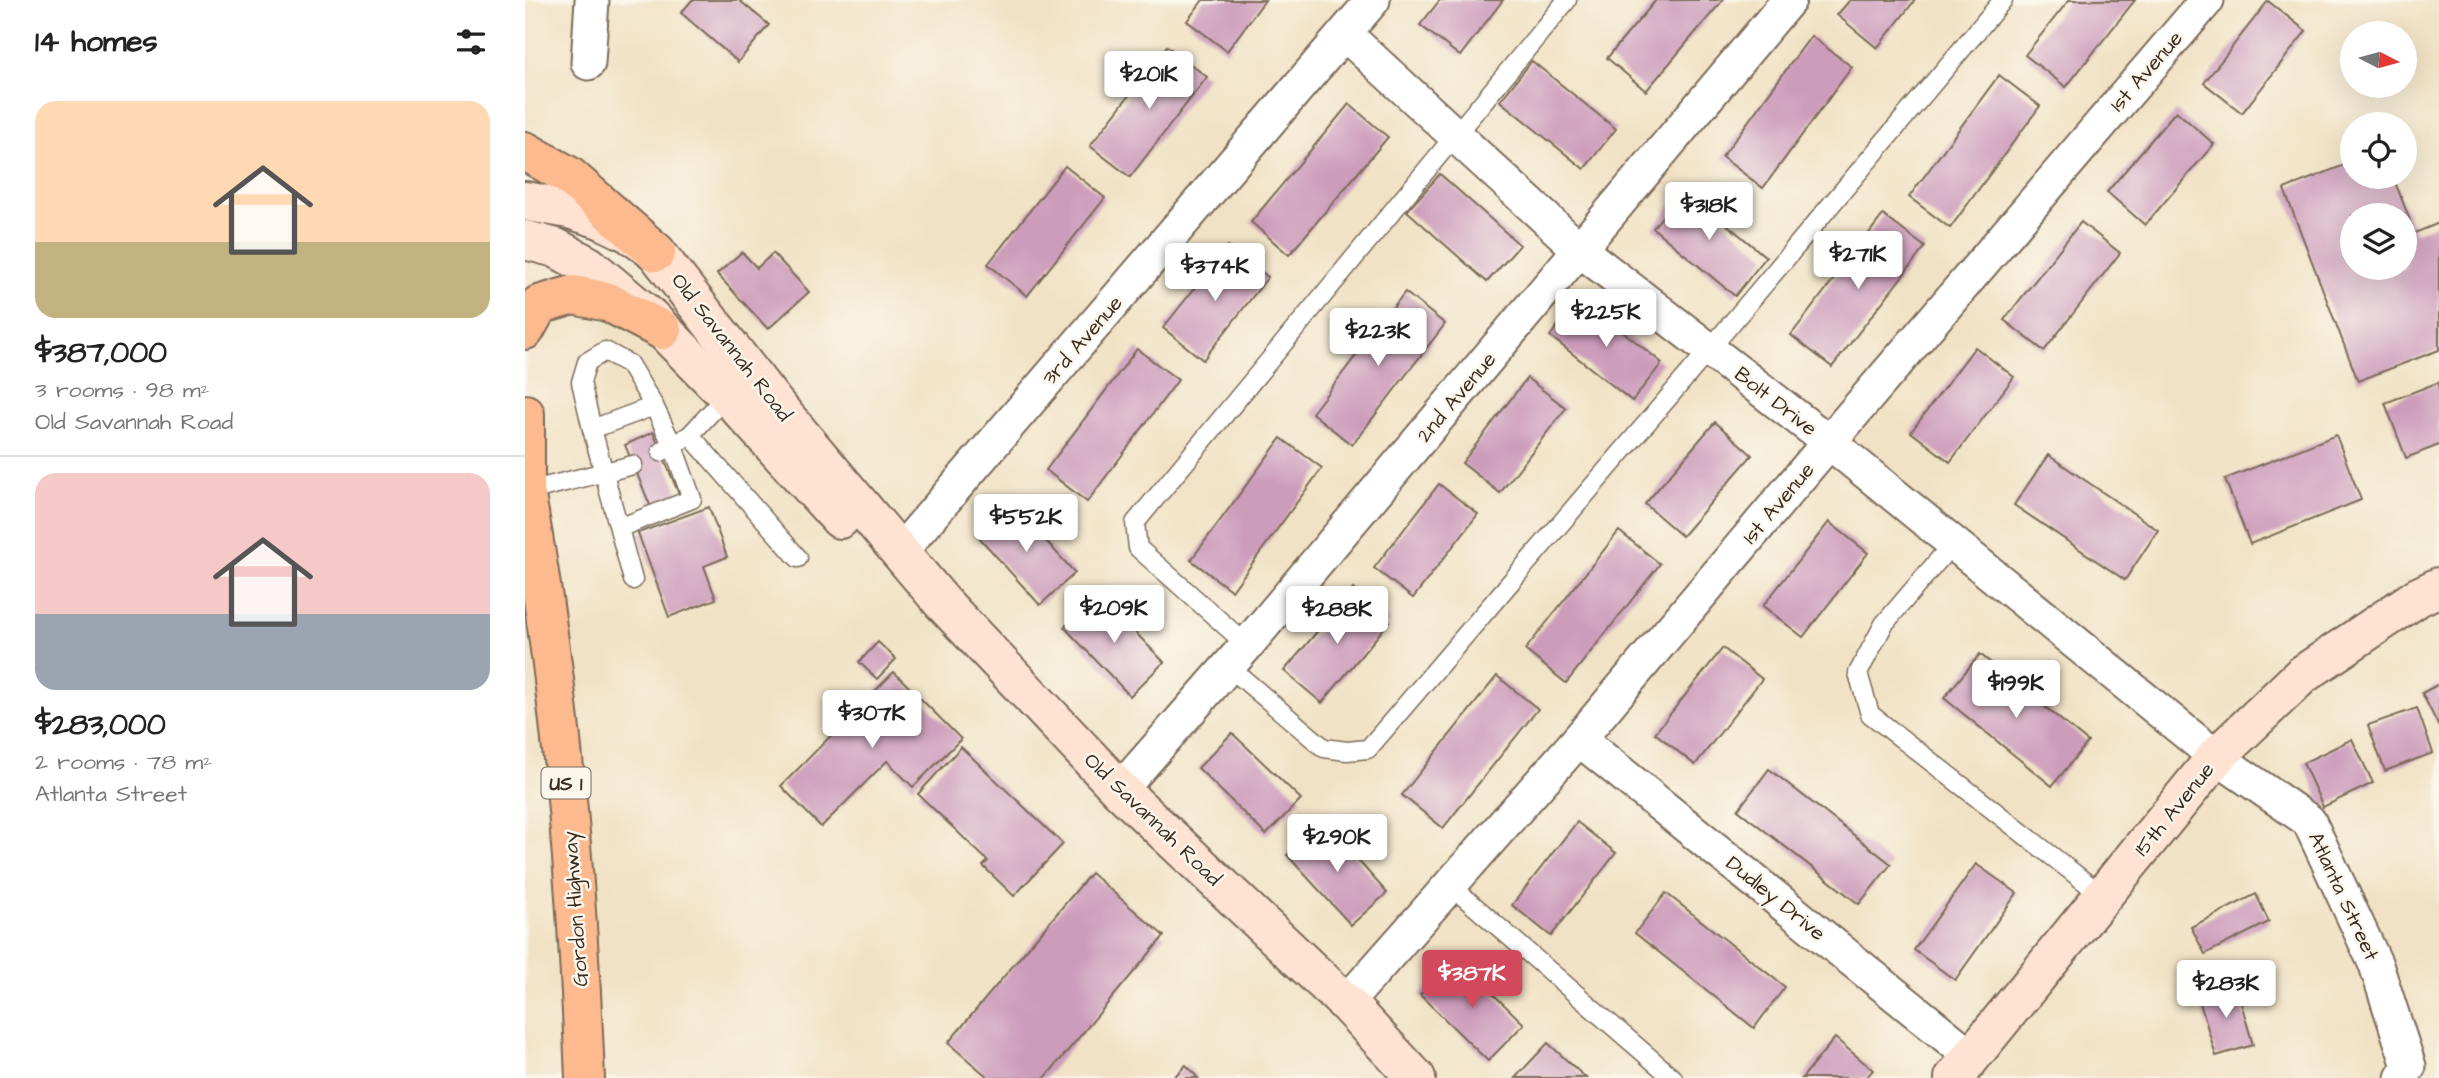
<!DOCTYPE html>
<meta charset="utf-8">
<style>
body{margin:0;font-family:"Architects Daughter",sans-serif;background:#f2f2f2;color:#222;height:100vh;display:flex;flex-direction:column;font-size:26px;white-space:nowrap}
*{box-sizing:border-box;margin:0}
p{font-size:23px;color:#767676}
.icon{flex:none;width:38px;height:38px;fill:none;stroke:currentColor;stroke-width:2;stroke-linecap:round;stroke-linejoin:round}
.map{position:relative;flex:1;overflow:hidden}
.side{display:flex;flex-direction:column;background:#fff;width:525px}
.side>*{flex:none}
.needle{width:46px;rotate:96deg}
.buttons{position:absolute;left:1815px;top:21px;display:grid;gap:14px}
.buttons a{display:grid;place-items:center;width:77px;height:77px;border-radius:50%;background:#fff;box-shadow:0 7px 28px #0002;font-size:35px}
.price{position:absolute;translate:-50% -60px;padding:0 16px;border-radius:7px;background:#fff;color:#222;font-size:23px;line-height:46px;filter:drop-shadow(0 2px 4px #0008)}
.price::after{content:'';position:absolute;left:50%;top:42px;width:21px;height:16px;margin-left:-10px;background:inherit;clip-path:polygon(0 0,100% 0,50% 100%)}
.price.on{background:#d1495b;color:#fff}
ul{padding:0;list-style:none}
li{display:grid;align-content:center;gap:14px;height:371px;padding:0 35px}
li+li{border-top:2px solid #e0e0e0}
li span{display:grid;place-items:center;height:217px;border-radius:21px;color:#555}
li>.icon{margin-inline-start:auto}
span .icon{width:126px;height:126px;fill:#fffc;stroke-width:1}
li b{font-size:30px}
h2{display:flex;justify-content:space-between;align-items:center;height:84px;padding:0 35px;font-size:30px}
main{display:flex;flex:1;min-height:0}
.map>svg:first-child{display:block}
</style>
<main>
<section class="side">
<h2>14 homes<svg class="icon" aria-label="filters" viewBox="0 0 24 24"><path d="M4 7h16M4 17h16"/><circle cx="9" cy="7" r="2"/><circle cx="15" cy="17" r="2"/></svg></h2>
<ul>
<li><span style="background:linear-gradient(#ffd9b3 65%,#c2b280 0)"><svg class="icon" aria-label="home" viewBox="0 0 24 24"><path d="M3 11l9-7 9 7M6 9v11h12V9"/></svg></span><div><b>$387,000</b><p>3 rooms · 98 m²</p><p>Old Savannah Road</p></div></li>
<li><span style="background:linear-gradient(#f6c9c9 65%,#9aa5b1 0)"><svg class="icon" aria-label="home" viewBox="0 0 24 24"><path d="M3 11l9-7 9 7M6 9v11h12V9"/></svg></span><div><b>$283,000</b><p>2 rooms · 78 m²</p><p>Atlanta Street</p></div></li>
</ul>
</section>
<div class="map">
<svg width="1914" height="1078" viewBox="0 0 1914 1078">
<rect width="100%" height="100%" fill="#fbf7ec"/>
<filter id="ink" filterUnits="userSpaceOnUse"><feTurbulence type="fractalNoise" baseFrequency=".0143" numOctaves="2"/><feDisplacementMap in="SourceGraphic" scale="14" xChannelSelector="R" yChannelSelector="G"/><feConvolveMatrix kernelMatrix="1 2 1 2 8 2 1 2 1" color-interpolation-filters="sRGB"/></filter>
<filter id="wash" filterUnits="userSpaceOnUse"><feTurbulence type="fractalNoise" baseFrequency=".00686" numOctaves="4" result="noise"/><feDisplacementMap in="SourceGraphic" scale="28" xChannelSelector="R" yChannelSelector="G"/><feGaussianBlur stdDeviation="1.57" result="paint"/><feColorMatrix in="noise" values="0 0 0 0 0 0 0 0 0 0 0 0 0 0 0 0 0 1.4 0 .05"/><feComposite in="paint" operator="in"/></filter>
<g filter="url(#wash)">
<rect width="100%" height="100%" fill="#f1e2c5"/>
<g id="blocks">
<!-- building -->
<g fill="#cc9cbb" fill-rule="evenodd">
<path d="M167,0H214L244,25L213,62L156,13Z"/>
<path d="M678,0H740L702,51L662,21Z"/>
<path d="M915,0H978L935,56L895,25Z"/>
<path d="M1131,0H1198L1121,91L1082,58Z"/>
<path d="M1325,0H1390L1352,48L1312,15Z"/>
<path d="M1544,0H1610L1541,87L1500,55Z"/>
<path d="M1743,1L1781,31L1717,113L1679,83Z"/>
<path d="M1286,36L1327,67L1238,188L1197,157Z"/>
<path d="M642,46L682,77L605,177L565,146Z"/>
<path d="M1007,61L1091,129L1059,169L975,101Z"/>
<path d="M1474,75L1515,106L1425,228L1384,197Z"/>
<path d="M824,104L863,137L764,255L726,222Z"/>
<path d="M1651,111L1689,144L1620,225L1582,192Z"/>
<path d="M1827,162V177H1868L1890,233L1914,223V350L1833,381L1759,189ZM1827,215H1880V268H1827Z"/>
<path d="M540,166L580,198L502,296L463,264Z"/>
<path d="M915,174L995,245L962,282L882,211Z"/>
<path d="M1159,189L1241,257L1210,296L1128,228Z"/>
<path d="M1358,215L1400,247L1307,367L1266,335Z"/>
<path d="M1556,222L1595,253L1519,351L1479,320Z"/>
<path d="M703,246L743,277L678,360L638,328Z"/>
<path d="M217,252L232,268L248,253L284,292L243,329L192,274Z"/>
<path d="M880,292L920,324L827,445L787,413Z"/>
<path d="M1055,297L1137,363L1107,401L1025,336Z"/>
<path d="M1450,347L1489,377L1425,462L1386,432Z"/>
<path d="M612,349L653,380L562,502L521,470Z"/>
<path d="M1002,378L1041,408L975,493L937,463Z"/>
<path d="M1914,382V445L1881,458L1860,403Z"/>
<path d="M1190,422L1227,455L1157,536L1120,504Z"/>
<path d="M128,432L156,499L127,510L100,445Z"/>
<path d="M1811,435L1836,500L1725,544L1700,479Z"/>
<path d="M756,438L797,468L707,591L666,560Z"/>
<path d="M1523,455L1633,530L1600,580L1489,505Z"/>
<path d="M914,484L953,514L888,598L849,568Z"/>
<path d="M487,503L550,573L515,605L452,535Z"/>
<path d="M184,507L202,557L179,566L191,599L144,617L113,533Z"/>
<path d="M1304,522L1343,553L1278,637L1238,606Z"/>
<path d="M1094,531L1135,564L1041,683L1000,650Z"/>
<path d="M828,589L865,621L797,703L759,671Z"/>
<path d="M573,594L639,662L605,696L539,627Z"/>
<path d="M353,642L371,659L352,679L334,662Z"/>
<path d="M1198,648L1237,679L1170,765L1130,733Z"/>
<path d="M1455,654L1563,742L1527,786L1419,698Z"/>
<path d="M369,672L436,739L388,787L362,761L296,827L256,786Z"/>
<path d="M972,676L1013,709L918,828L877,795Z"/>
<path d="M1914,684V727L1897,693Z"/>
<path d="M1892,708L1908,753L1860,771L1843,725Z"/>
<path d="M707,733L776,799L741,835L673,768Z"/>
<path d="M1827,739L1848,783L1798,807L1778,763Z"/>
<path d="M436,747L538,844L489,896L458,866L463,861L393,794Z"/>
<path d="M1244,769L1366,864L1334,904L1213,810Z"/>
<path d="M799,822L862,893L826,925L762,855Z"/>
<path d="M1052,822L1091,853L1026,936L987,905Z"/>
<path d="M1451,864L1492,893L1430,980L1389,950Z"/>
<path d="M566,873L639,936L520,1078H464L423,1043Z"/>
<path d="M1141,893L1260,987L1229,1028L1110,933Z"/>
<path d="M1731,894L1744,922L1680,954L1666,927Z"/>
<path d="M931,958L999,1024L963,1061L895,995Z"/>
<path d="M1711,985L1728,1045L1691,1056L1673,996Z"/>
<path d="M1310,1038L1348,1070L1341,1078H1277Z"/>
<path d="M1023,1043L1061,1078H990Z"/>
<path d="M661,1065L673,1078H648Z"/>
</g>
</g>
</g>
<g filter="url(#ink)">
<use href="#blocks" fill-opacity="0" stroke="#7b6a58" stroke-width="2"/>
<g fill="none" stroke-linecap="round" stroke-linejoin="round">
<defs>
<g id="lane">
<path d="M67,429L56,382L62,362L80,351L104,364L129,406"/>
<path d="M165,435L273,558"/>
<path d="M136,452L165,435L202,395"/>
<path d="M0,492L108,465"/>
<path d="M94,528L167,499L148,446L129,406L67,429L108,580"/>
<path d="M1428,543L1359,624L1333,673L1345,714L1578,896"/>
<path d="M722,645L613,548L610,523L1042,0"/>
<path d="M703,666L799,748L822,751L843,749L1184,350L1478,0"/>
<path d="M925,885L1148,1078"/>
</g>
<g id="street">
<path d="M820,34L1055,250L1304,442L1691,757L1784,821L1851,965L1884,1066L1877,1078"/>
<path d="M63,63L67,0"/>
<path d="M374,553L848,0"/>
<path d="M1054,739L1447,1057"/>
<path d="M595,790L722,645L1264,0"/>
<path d="M821,1003L1054,739L1304,442L1682,0"/>
</g>
<g id="secondary">
<path d="M0,201L44,209L75,219L104,233L131,252L248,402L417,602L595,790L821,1003L891,1078"/>
<path d="M0,240L31,248L64,266L126,318L202,395L315,519"/>
<path d="M1429,1078L1691,757L1777,675L1893,597L1914,587"/>
</g>
<g id="highway">
<path d="M0,151L44,176L131,252"/>
<path d="M0,330L14,305L48,295L83,302L137,330"/>
<path d="M0,414V492"/>
<path d="M0,491C36,685 52,881 60,1078"/>
</g>
</defs>
<!-- lane casing -->
<use href="#lane" stroke="#7b6a58" stroke-width="21"/>
<!-- street casing -->
<use href="#street" stroke="#7b6a58" stroke-width="37"/>
<!-- secondary casing -->
<use href="#secondary" stroke="#7b6a58" stroke-width="42"/>
<!-- highway casing -->
<use href="#highway" stroke="#7b6a58" stroke-width="42"/>
<!-- lane -->
<use href="#lane" stroke="#fff" stroke-width="18"/>
<!-- street -->
<use href="#street" stroke="#fff" stroke-width="33"/>
<!-- secondary -->
<use href="#secondary" stroke="#fee3d2" stroke-width="38"/>
<!-- highway -->
<use href="#highway" stroke="#fcba8e" stroke-width="38"/>
</g>
</g>
<g text-anchor="middle" stroke-width="5" stroke-linejoin="round" paint-order="stroke">
<!-- shield labels -->
<rect fill="#fbf7ec" stroke="#75685c" stroke-width="2" x="16.5" y="767.5" width="49" height="31" rx="5"/>
<g font-size="19" font-weight="bold" fill="#3b2a1e">
<text x="41" y="790">US 1</text>
</g>
<!-- street labels -->
<g font-size="21" fill="#3b2a1e" stroke="#fbf7ec">
<text transform="translate(1621 71) rotate(-49)" y="7">1st Avenue</text>
<text transform="translate(557 340) rotate(-49)" y="7">3rd Avenue</text>
<text transform="translate(207 347) rotate(52)" y="7">Old Savannah Road</text>
<text transform="translate(931 397) rotate(-50)" y="7">2nd Avenue</text>
<text transform="translate(1251 401) rotate(38)" y="7">Bolt Drive</text>
<text transform="translate(1253 503) rotate(-50)" y="7">1st Avenue</text>
<text transform="translate(1649 809) rotate(-51)" y="7">15th Avenue</text>
<text transform="translate(628 819) rotate(44)" y="7">Old Savannah Road</text>
<text transform="translate(1819 896) rotate(65)" y="7">Atlanta Street</text>
<text transform="translate(1251 898) rotate(39)" y="7">Dudley Drive</text>
<text transform="translate(50 909) rotate(-94)" y="7">Gordon Highway</text>
</g>
</g>
</svg>
<div class="buttons">
<a><svg class="needle" viewBox="-14 -14 28 28"><path d="M0-13l5 13h-10z" fill="#e53935"/><path d="M0 13l5-13h-10z" fill="#767676"/></svg></a>
<a><svg class="icon" aria-label="locate" viewBox="0 0 24 24"><circle cx="12" cy="12" r="6"/><path d="M12 2v4M12 18v4M2 12h4M18 12h4"/></svg></a>
<a><svg class="icon" aria-label="layers" viewBox="0 0 24 24"><path d="M12 4l9 5-9 5-9-5zM3 14l9 5 9-5"/></svg></a>
</div>
<b class="price" style="left:624px;top:111px">$201K</b>
<b class="price" style="left:1184px;top:242px">$318K</b>
<b class="price" style="left:1333px;top:291px">$271K</b>
<b class="price" style="left:690px;top:303px">$374K</b>
<b class="price" style="left:1081px;top:349px">$225K</b>
<b class="price" style="left:853px;top:368px">$223K</b>
<b class="price" style="left:501px;top:554px">$552K</b>
<b class="price" style="left:589px;top:645px">$209K</b>
<b class="price" style="left:812px;top:646px">$288K</b>
<b class="price" style="left:1491px;top:720px">$199K</b>
<b class="price" style="left:347px;top:750px">$307K</b>
<b class="price" style="left:812px;top:874px">$290K</b>
<b class="price on" style="left:947px;top:1010px">$387K</b>
<b class="price" style="left:1701px;top:1020px">$283K</b>
</div>
</main>
